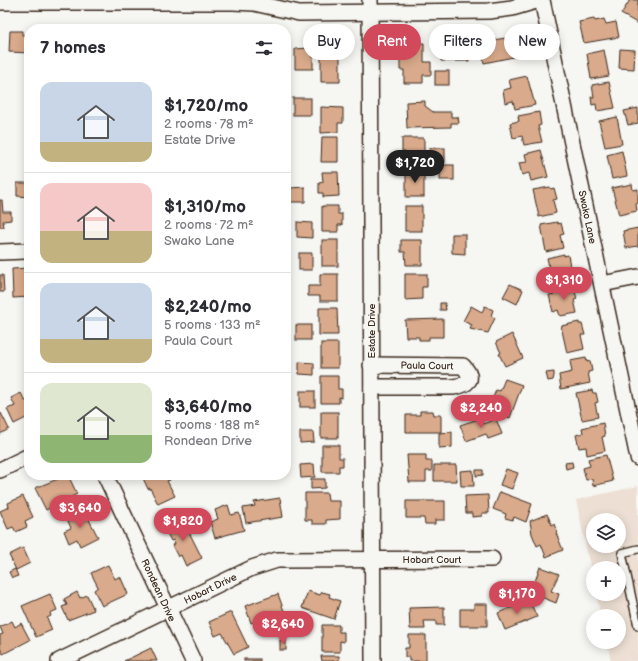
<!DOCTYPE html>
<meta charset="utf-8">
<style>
body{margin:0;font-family:"Balsamiq Sans",sans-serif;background:#f2f2f3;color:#2b2b33;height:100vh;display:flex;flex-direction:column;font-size:15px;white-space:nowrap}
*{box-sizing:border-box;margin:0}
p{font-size:13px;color:#7c7c81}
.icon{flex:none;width:22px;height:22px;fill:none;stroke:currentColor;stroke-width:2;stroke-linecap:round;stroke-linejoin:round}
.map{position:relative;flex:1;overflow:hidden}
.sheet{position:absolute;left:24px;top:24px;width:267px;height:456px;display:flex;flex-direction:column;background:#fff;border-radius:16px;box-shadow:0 2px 10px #0003}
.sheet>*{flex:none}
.top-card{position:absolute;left:303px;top:24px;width:275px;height:36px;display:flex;gap:8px}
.buttons{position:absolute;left:586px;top:513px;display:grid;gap:8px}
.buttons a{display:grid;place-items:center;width:40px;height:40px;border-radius:50%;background:#fff;box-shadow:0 2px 10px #0003;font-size:20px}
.price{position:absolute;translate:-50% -34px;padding:0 9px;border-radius:14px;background:#d1495b;color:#fff;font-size:13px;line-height:26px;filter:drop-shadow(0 1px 2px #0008)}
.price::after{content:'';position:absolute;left:50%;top:24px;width:12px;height:9px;margin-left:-6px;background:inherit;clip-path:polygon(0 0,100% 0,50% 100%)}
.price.on{background:#222;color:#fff}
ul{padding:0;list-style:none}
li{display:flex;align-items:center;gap:12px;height:100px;padding:0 16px}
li+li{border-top:1px solid #e1e1e2}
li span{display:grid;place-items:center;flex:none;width:112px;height:80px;border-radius:12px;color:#555}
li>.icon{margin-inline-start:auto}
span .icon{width:48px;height:48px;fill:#fffc;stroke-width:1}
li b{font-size:17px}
h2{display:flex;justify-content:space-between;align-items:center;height:48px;padding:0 16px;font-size:17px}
.chip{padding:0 14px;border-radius:18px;background:#fff;box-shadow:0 2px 10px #0003;font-size:14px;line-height:36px}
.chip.on{background:#d1495b;color:#fff}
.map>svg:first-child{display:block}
</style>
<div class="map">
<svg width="638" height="661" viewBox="0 0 638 661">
<rect width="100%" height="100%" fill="#f6f6f2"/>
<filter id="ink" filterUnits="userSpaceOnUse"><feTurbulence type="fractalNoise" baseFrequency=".025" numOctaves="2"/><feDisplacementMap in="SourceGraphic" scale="8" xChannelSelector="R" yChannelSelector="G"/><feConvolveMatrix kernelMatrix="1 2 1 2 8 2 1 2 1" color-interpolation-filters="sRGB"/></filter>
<g filter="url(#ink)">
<!-- built -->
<path fill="#eddfd3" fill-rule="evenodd" d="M638,486V661H611L607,642H619V616H601L596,594H619V568H593V579L576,500ZM593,520H619V546H593Z"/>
<!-- building -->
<g fill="#d9aa8b" stroke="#3b2a1e">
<path d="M630,0H638L637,23L621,14Z"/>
<path d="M594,19L595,21L604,19L606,24L616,22L619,37L584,43L579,22Z"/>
<path d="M10,31H22V35H29V53L9,52Z"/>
<path d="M505,38V41L519,38L523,55L484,63L480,46L495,43L494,40Z"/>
<path d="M441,41H454V44L469,43V61H441Z"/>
<path d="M310,43H332V52H340V82H321V54H313V69H295V49L310,48Z"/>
<path d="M424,43V62H431V75H423V83H404V70H400V56H404V44Z"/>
<path d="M620,49L635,50L634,69L619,68Z"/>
<path d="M604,50L609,76L591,79L587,54Z"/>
<rect x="435" y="71" width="14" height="14"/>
<path d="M527,76L535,105L515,109L513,101L505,103L503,90L511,88L509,80Z"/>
<path d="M609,82L615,108L597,111L596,104L592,105L591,97H594L592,85Z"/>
<rect x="293" y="98" width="18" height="17"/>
<path d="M425,101V106L433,112H451V117H458L459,123H451V127L407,128L406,102Z"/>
<path d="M321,107L343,108V123H338V132L321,133Z"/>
<path d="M638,108V123L628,125L624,111Z"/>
<path d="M539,112L541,125L538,126L542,142L524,145L522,136L513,138L510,123L519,121L518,116Z"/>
<path d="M617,117L622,144L605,147L599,121Z"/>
<path d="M322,137H338V162H321Z"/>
<path d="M402,138H424V160H405V151H402Z"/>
<rect x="430" y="148" width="15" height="14"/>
<path d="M541,150L548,177L531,181L529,173L522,175L519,163L527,162L525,154Z"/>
<path d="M622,151L627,176L612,179L607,155Z"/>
<rect x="440" y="165" width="14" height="15"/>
<rect x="406" y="170" width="18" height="27"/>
<path d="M322,172H338L339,196L323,197V193H319V183L323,182Z"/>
<path d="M17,183H29V197L17,196Z"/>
<path d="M632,184L633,190L638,189V203L636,204L637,211L619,215L612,188Z"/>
<path d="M305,187V202H290V188Z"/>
<path d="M550,187L551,189L554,188L557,199L553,200L556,213L539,217L533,190Z"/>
<path d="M0,200H2L3,212H11V220L3,221L4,227H0Z"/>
<path d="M322,206H338V214H342V225H338V232H322Z"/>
<rect x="405" y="206" width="17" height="25"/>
<path d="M297,222L312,223V238L297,237Z"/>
<path d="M557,222L558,224L561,223L564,234L560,235L563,248L546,252L541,225Z"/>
<path d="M638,228V246L626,248L623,231Z"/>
<path d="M452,234H465V254L452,253Z"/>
<rect x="322" y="240" width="16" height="26"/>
<path d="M401,240H422V265H406L405,252H401Z"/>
<rect x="299" y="253" width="13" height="17"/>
<path d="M564,254V256L568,255L570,266L567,267L570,280L553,284L547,258Z"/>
<path d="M28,268L29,297L13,298L12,269Z"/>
<path d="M320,274H338V301H320V296H308V286H320Z"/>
<path d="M405,274H427V287H422V299L405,300Z"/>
<path d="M0,275H3L4,292H0Z"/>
<path d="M510,284L523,290L517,304L503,297Z"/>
<path d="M571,286L572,291H575L577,299L574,300L577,313L560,316L558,310L553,312L549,295L554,294V290Z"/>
<path d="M440,303H445L446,310H440Z"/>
<path d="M471,306L482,312L485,306L493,310L491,316L495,318L488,333L470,329L472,325L463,321Z"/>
<path d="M319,308H337L338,335H319Z"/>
<path d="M443,319V337H429V340H419V337H406L405,320Z"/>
<path d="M579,322V324H582L585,335H581L584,349L567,353L561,326Z"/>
<rect x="296" y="325" width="15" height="15"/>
<path d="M512,334L523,358L505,366L499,354L501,353L496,342Z"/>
<rect x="321" y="343" width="17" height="25"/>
<path d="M586,358L587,362L590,361L592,371L588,372L590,383L561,389L559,375L572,372L570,361Z"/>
<path d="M299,362L314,363V375L299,374Z"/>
<path d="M554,372V376L553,380L548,381L546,373Z"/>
<path d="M321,376H338V389H342V398L339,397V403H321Z"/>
<path d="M505,379L522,385L510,418L494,412L497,405L491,403L496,390L500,391Z"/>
<path d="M592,390L593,393H596L598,402L595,403L598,417L582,420L576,393Z"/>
<rect x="300" y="391" width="15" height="16"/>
<path d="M21,393L25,401L29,399V419L27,420L26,418L14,424L7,409L15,406L11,398Z"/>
<path d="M420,411H433L434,415H441V432H406V415H420Z"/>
<rect x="321" y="412" width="17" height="26"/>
<path d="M1,413L9,429L0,434V414Z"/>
<path d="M481,418L483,424L496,419L502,434L488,439L486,434L466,441L460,425Z"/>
<path d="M603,423L605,436L602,437L605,451L587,455L586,447L579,448L576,435L583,433L582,428Z"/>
<path d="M300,432H313L314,442L300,443Z"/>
<path d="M452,432V447L439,448V433Z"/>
<path d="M322,445H339V458H343V466H339V472H322Z"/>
<path d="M407,455H426V461H432V471H426V482H409Z"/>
<path d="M606,455L613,481L593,486L592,479L586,480L583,468L590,466L588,459Z"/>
<path d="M572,462L573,467L566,469L565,463Z"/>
<path d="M314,464L315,477L301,478L300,465Z"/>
<path d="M434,465H456L457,481H434Z"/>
<path d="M506,469L518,473L512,489L500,485Z"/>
<path d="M473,470L474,486H461L460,471Z"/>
<path d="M476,470H483V475L476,476Z"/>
<path d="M68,475L77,494L46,510L35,488Z"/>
<path d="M144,475H168L170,480L167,481L175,496L158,504L150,488L148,489L142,476Z"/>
<path d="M311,479H325V488L311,489Z"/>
<path d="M500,492L532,504L526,522L514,517L513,520L505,518L506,514L493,509Z"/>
<path d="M305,493H327L328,501H340V519L326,520V524H312V520H305Z"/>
<path d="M488,495L489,513H482V516L472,517V513H466L465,496Z"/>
<path d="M23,496L33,517L25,521L27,527L16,532L13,527L8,529L0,511L9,507L8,503Z"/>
<path d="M280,498L283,517L246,523L243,508L255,506L254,502Z"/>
<path d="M406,501H445V520H435V524H425L424,518H406Z"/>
<path d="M228,505L231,515L239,513L244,530L215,538L210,522L218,519L215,510Z"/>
<path d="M84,510L98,537L80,546L77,539L69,543L64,531L71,528L67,519Z"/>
<path d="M547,514L552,525L554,524L557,532L556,533L563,550L546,557L541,544L537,546L532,534L530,521Z"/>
<path d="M182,518L202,558L186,566L181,555L178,557L172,545L175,544L174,540L171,541L164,527Z"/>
<path d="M23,548L30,563L16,570L9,555Z"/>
<path d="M108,565L115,579L120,576L128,594L102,606L94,590L98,587L91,573Z"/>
<path d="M540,567L559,574L551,591L559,594L556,603L531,593Z"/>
<path d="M15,569L18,576L12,578L9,572Z"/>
<path d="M308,591L320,595L322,592L330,594L329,597L340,601L334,619L302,608Z"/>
<path d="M77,592L80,598L87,595L94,610L68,620L62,607L67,605L64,599Z"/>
<path d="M50,594L57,610L50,613L51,616L47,618L52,630L36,637L22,606Z"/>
<path d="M278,594L284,611L279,613L282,622L271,625L268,616L251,623L245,606Z"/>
<path d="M529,600L537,617L505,630L498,613Z"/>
<path d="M474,604H487V626H460V609H474Z"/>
<path d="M444,607V625H436V621H424L425,629H410L409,608Z"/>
<path d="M231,612L248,647L234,654L222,633L215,636L209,622Z"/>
<path d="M12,621L15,627L21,623L30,640L3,654L0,648V635L3,634L0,627Z"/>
<path d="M322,625H339V632H344V642L340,641V652H322Z"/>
<path d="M409,635H426V661H409V657H405V648H409Z"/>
<rect x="280" y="640" width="6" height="10"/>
<path d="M151,648L157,661H124Z"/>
<path d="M321,656H339V661H322Z"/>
<rect x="244" y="659" width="16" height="2"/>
</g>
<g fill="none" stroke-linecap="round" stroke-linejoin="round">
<defs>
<path id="lane" d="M638,549L622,553L638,626"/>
<g id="street">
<path d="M370,0L373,661"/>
<path d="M542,0L638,458"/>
<path d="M0,2H233L254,3L299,13L489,11L512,8L539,0"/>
<path d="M0,252L26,251"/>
<path d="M602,284L638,277"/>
<path d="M371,365L463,366C476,380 467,385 453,387H372"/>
<path d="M0,470L29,456"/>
<path d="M105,475L193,661"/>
<path d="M59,661L252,568L277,560L492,559"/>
</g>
</defs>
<!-- lane casing -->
<use href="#lane" stroke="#3b2a1e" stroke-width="10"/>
<!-- street casing -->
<use href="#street" stroke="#3b2a1e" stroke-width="18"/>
<!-- lane -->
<use href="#lane" stroke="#f6f6f2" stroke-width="7"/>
<!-- street -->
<use href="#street" stroke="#f6f6f2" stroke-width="15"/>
</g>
</g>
<g text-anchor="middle" stroke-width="3" stroke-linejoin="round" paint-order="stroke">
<!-- street labels -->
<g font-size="10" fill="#3b2a1e" stroke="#f6f6f2">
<text transform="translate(588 217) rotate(78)" y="4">Swako Lane</text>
<text transform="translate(371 331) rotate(-90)" y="4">Estate Drive</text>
<text transform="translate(427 365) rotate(1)" y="4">Paula Court</text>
<text x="432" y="563">Hobart Court</text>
<text transform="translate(210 588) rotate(-26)" y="4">Hobart Drive</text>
<text transform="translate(159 590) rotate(65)" y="4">Rondean Drive</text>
</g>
</g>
</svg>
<div class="buttons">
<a><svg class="icon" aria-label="layers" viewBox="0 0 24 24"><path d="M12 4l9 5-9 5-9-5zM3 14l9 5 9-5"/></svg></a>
<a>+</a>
<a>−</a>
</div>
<b class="price on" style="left:415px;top:184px">$1,720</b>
<b class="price" style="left:564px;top:301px">$1,310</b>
<b class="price" style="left:481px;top:429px">$2,240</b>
<b class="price" style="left:80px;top:529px">$3,640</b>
<b class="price" style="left:183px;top:542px">$1,820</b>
<b class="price" style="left:517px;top:615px">$1,170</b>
<b class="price" style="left:283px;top:645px">$2,640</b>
<div class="top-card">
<a class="chip">Buy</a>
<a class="chip on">Rent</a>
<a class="chip">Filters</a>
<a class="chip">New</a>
</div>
<section class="sheet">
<h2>7 homes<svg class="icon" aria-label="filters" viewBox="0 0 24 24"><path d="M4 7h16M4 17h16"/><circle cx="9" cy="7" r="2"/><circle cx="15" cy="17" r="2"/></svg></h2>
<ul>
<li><span style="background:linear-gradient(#c9d6e8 75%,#c2b280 0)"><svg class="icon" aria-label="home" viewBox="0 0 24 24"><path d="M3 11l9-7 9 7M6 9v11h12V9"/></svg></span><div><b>$1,720/mo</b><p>2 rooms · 78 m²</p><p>Estate Drive</p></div></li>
<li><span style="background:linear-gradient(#f6c9c9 60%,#c2b280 0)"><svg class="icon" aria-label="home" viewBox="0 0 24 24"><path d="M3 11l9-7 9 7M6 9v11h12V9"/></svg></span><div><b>$1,310/mo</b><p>2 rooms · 72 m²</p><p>Swako Lane</p></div></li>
<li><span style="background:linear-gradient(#c9d6e8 70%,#c2b280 0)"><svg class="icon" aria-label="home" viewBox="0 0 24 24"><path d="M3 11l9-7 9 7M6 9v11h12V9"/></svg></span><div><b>$2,240/mo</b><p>5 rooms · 133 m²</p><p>Paula Court</p></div></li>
<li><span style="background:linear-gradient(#dfe7d0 65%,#8fb573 0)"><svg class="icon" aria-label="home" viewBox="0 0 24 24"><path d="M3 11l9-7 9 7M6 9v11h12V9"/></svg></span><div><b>$3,640/mo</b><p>5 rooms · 188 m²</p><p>Rondean Drive</p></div></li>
</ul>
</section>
</div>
